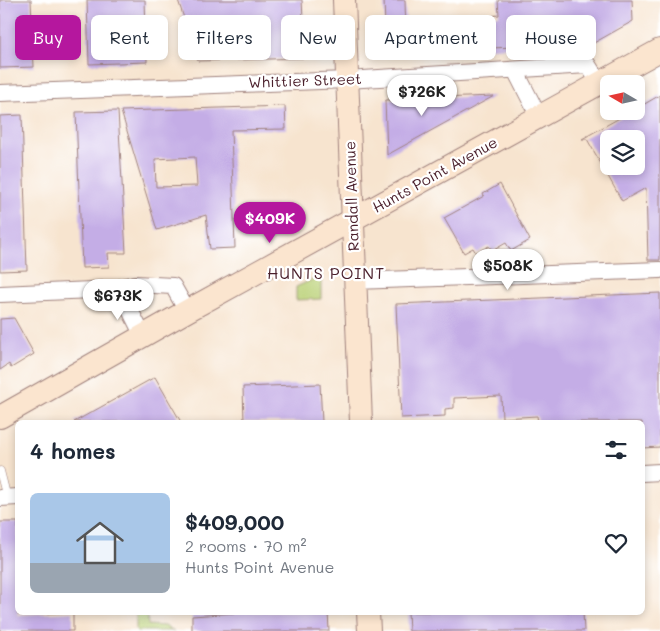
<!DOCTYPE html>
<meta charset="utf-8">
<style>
body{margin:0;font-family:Mali,sans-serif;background:#f2f2f3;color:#1f2937;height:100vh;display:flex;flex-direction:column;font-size:19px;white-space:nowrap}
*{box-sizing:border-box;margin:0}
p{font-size:16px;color:#747a83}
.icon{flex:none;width:28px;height:28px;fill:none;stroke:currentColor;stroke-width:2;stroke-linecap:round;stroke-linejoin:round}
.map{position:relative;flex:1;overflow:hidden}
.details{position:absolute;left:15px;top:420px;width:630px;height:195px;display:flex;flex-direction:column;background:#fff;border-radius:8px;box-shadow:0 2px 8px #0003}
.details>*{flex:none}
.hud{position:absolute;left:15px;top:15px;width:630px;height:45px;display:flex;gap:10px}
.needle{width:32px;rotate:279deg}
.fabs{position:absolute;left:600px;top:75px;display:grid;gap:10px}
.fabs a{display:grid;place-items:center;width:45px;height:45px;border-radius:8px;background:#fff;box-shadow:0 2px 8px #0003;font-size:25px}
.price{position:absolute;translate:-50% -42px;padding:0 11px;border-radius:18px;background:#fff;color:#222;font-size:16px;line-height:32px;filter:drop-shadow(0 1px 2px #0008)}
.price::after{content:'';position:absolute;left:50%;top:30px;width:15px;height:11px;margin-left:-8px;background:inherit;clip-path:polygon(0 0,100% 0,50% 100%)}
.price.on{background:#b5179e;color:#fff}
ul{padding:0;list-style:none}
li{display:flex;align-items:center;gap:15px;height:125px;padding:0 15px}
li span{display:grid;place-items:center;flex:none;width:140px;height:100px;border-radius:8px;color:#555}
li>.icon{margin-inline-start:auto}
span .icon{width:60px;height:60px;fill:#fffc;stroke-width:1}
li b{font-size:21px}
h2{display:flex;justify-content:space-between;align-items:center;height:60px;padding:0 15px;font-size:21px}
.tag{padding:0 18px;border-radius:8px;background:#fff;box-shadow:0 2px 8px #0003;font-size:18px;line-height:45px}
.tag.on{background:#b5179e;color:#fff}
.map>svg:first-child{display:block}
</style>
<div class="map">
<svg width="660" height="631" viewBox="0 0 660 631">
<rect width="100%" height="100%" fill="#fff"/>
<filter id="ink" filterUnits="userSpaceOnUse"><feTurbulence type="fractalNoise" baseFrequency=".02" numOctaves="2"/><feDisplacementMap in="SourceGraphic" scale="10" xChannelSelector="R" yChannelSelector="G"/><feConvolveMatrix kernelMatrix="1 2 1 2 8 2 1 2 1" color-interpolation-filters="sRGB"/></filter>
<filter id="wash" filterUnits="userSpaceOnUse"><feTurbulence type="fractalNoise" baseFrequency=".0096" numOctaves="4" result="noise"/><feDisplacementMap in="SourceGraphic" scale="20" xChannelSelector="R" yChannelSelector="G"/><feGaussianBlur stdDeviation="1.12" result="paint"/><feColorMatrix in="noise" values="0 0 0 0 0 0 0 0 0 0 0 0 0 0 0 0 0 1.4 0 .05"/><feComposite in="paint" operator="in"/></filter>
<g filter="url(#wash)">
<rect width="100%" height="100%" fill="#f7e4cf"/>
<!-- green -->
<g fill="#b9d074" stroke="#827850">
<path d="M318,277L321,279V299L296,300V287Z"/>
<path d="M136,613H147L148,625L165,626L174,631H136Z"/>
</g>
<g id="blocks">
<!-- building -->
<g fill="#c4ade6" fill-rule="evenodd">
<path d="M0,0H31L34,67L0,68Z"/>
<path d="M87,0H145L147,62L89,64Z"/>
<path d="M178,0H302L305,58L198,61Z"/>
<path d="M384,0H405L406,40L402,52H386Z"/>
<path d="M498,0H632L633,21L592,44L490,48L489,16L499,15Z"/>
<path d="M660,95V260H648L646,188L622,201L587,139H582L632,111H636V109ZM609,139H636V166H609Z"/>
<path d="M494,96L387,155L385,100Z"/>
<path d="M285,106L286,129L231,130L235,248L210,249L206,215L157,230L121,111ZM195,157L197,186L156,187L155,159Z"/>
<path d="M118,111L126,253H108L109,267L82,268L76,112Z"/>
<path d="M22,115L27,270L0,271V116Z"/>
<path d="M500,184L530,240L511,251L506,243L492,251L489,246L476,253L473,248L464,253L444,218L484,196L483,194Z"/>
<path d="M660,293V447L642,448V422H538L537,416L502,418L501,396L454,398V408L445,409V416L401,418L396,304Z"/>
<path d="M14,318L34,354L11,368L9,364L0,370V319Z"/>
<path d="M155,377L181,422H74Z"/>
<path d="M320,384L322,422H244L243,387Z"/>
<path d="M0,522H18V615L73,612V631H0Z"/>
<path d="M250,612H328L329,631H192V616Z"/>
<path d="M408,612H583L584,631H409Z"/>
</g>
</g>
</g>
<g filter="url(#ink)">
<use href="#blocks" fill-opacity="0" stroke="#a0827d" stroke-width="1"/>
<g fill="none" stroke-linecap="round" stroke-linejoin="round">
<defs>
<path id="lane" d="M0,471L7,498"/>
<g id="street">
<path d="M515,70L539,117"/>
<path d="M0,93L347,80L588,65L600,84"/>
<path d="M355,281L660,270"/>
<path d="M115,289L124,298L143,336"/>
<path d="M0,294L115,289L135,284L173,286L187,311"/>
<path d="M642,473L660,472"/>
<path d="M0,498L18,497"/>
</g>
<g id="secondary">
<path d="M344,0L361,422"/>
<path d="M0,417L187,311L660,50"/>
<path d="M368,612L369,631"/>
</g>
</defs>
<!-- lane casing -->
<use href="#lane" stroke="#a0827d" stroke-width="9"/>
<!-- street casing -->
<use href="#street" stroke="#a0827d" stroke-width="18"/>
<!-- secondary casing -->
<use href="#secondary" stroke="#a0827d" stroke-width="24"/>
<!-- lane -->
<use href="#lane" stroke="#fff" stroke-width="8"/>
<!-- street -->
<use href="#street" stroke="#fff" stroke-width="16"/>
<!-- secondary -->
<use href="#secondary" stroke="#fbe5cf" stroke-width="22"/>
</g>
</g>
<g text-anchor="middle" stroke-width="4.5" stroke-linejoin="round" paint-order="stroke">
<!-- street labels -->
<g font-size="15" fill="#4a1f2b" stroke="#fff">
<text transform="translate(305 81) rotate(-2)" y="5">Whittier Street</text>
<text transform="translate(435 175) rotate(-29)" y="5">Hunts Point Avenue</text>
<text transform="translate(352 196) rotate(-92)" y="5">Randall Avenue</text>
</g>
<!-- neighbourhood labels -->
<g font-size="16" letter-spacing="1" fill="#4a1f2b" stroke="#fff">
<text x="326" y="279">HUNTS POINT</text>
</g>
</g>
</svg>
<div class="fabs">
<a><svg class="needle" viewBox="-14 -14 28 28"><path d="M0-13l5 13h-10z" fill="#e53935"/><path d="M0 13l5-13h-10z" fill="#747a83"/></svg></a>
<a><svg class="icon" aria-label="layers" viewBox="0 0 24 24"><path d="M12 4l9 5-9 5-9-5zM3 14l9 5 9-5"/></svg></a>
</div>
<b class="price" style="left:422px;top:117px">$726K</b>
<b class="price on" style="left:270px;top:244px">$409K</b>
<b class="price" style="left:508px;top:291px">$508K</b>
<b class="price" style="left:118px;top:321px">$673K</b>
<div class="hud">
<a class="tag on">Buy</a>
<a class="tag">Rent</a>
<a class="tag">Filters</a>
<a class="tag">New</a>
<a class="tag">Apartment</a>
<a class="tag">House</a>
</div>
<section class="details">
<h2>4 homes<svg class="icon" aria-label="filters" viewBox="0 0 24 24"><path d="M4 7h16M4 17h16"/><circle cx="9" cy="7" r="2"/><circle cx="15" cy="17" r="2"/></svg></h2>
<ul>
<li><span style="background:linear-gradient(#a9c7e8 70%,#9aa5b1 0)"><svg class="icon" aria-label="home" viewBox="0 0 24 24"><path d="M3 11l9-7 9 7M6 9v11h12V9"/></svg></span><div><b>$409,000</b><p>2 rooms · 70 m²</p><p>Hunts Point Avenue</p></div><svg class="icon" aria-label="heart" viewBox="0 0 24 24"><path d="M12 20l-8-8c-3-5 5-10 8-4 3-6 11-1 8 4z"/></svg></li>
</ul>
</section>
</div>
